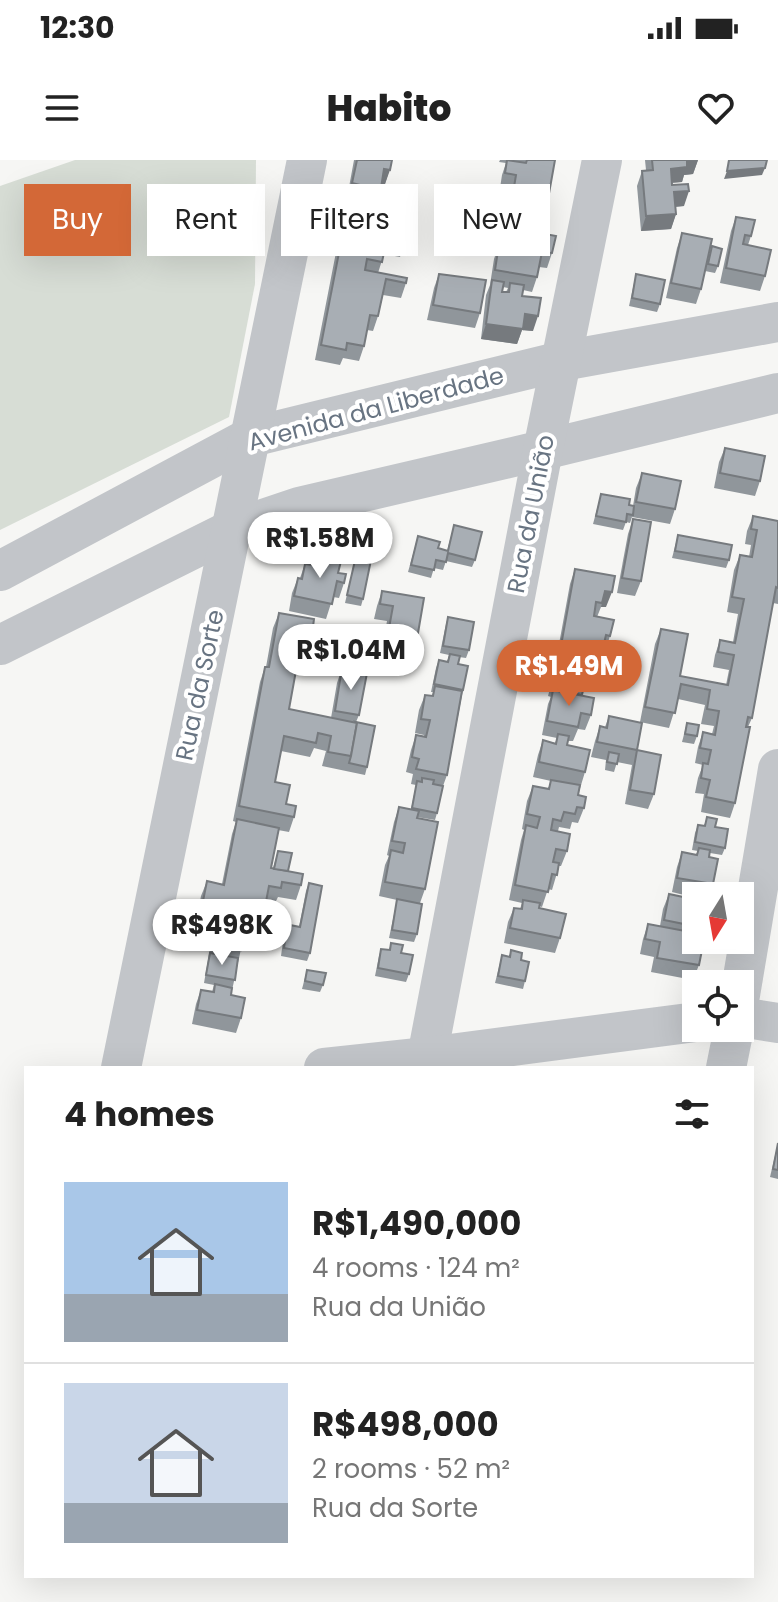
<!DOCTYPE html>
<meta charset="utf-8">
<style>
body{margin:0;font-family:Poppins,sans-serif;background:#f2f2f2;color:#222;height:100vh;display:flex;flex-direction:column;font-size:30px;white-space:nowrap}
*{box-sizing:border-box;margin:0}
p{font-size:26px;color:#767676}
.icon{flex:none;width:44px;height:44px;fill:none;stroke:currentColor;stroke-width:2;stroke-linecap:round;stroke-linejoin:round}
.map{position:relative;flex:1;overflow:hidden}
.details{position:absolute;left:24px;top:906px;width:730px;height:512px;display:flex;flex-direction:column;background:#fff;border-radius:0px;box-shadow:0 8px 32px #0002}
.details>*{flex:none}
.hud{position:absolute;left:24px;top:24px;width:730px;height:72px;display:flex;gap:16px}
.needle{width:52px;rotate:191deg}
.buttons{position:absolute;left:682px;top:722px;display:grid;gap:16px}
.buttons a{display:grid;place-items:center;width:72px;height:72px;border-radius:0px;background:#fff;box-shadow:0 8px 32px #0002;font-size:40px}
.price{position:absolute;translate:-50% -68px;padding:0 18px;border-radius:28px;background:#fff;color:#222;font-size:26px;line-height:52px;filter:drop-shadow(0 2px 4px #0008)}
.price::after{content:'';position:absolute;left:50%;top:48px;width:24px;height:18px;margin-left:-12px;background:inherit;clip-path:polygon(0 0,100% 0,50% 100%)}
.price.selected{background:#d36837;color:#fff}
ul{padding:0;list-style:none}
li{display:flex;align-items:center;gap:24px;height:200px;padding:0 40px}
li+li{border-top:2px solid #e0e0e0}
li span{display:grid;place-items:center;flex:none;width:224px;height:160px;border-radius:0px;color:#555}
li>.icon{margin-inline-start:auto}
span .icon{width:96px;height:96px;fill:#fffc;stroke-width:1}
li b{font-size:34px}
h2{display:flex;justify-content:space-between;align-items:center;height:96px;padding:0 40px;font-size:34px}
.pill{padding:0 28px;border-radius:0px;background:#fff;box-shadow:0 8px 32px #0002;font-size:28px;line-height:72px}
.pill.selected{background:#d36837;color:#fff}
.status{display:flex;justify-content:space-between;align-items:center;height:56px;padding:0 40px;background:#fff;direction:ltr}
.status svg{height:22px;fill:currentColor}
header{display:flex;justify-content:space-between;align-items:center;height:104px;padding:0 40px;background:#fff;font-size:36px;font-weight:800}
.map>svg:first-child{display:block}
</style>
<div class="status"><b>12:30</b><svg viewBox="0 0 49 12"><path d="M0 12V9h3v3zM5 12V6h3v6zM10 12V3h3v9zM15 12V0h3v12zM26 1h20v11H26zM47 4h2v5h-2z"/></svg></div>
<header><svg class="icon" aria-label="menu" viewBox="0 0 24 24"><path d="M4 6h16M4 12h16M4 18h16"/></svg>Habito<svg class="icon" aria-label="heart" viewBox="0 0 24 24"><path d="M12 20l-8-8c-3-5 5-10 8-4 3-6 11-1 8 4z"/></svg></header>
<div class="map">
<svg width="778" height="1442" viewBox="0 0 778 1442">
<rect width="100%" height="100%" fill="#f6f6f4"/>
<!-- green -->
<path fill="#d7ddd5" d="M75,0H256L255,124L229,257L0,370V26Z"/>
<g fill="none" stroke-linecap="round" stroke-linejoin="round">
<!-- minor -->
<g stroke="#c2c5c9" stroke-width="40">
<path d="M0,411L251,277L562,201L778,162"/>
<path d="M0,485L233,369L299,347L543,290L778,233"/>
<path d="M740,835L778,609"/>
<path d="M740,857L778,863"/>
<path d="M427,897L543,290L602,0"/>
<path d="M121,908L307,0"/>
<path d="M324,908L427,897L696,862"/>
<path d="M726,908L734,868"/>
</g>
</g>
<!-- wall -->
<g fill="#90969b" fill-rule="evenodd">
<path d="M354,0H392L385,24H381V28L397,55L392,70L386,69L385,71L405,82L400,97L384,94L378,113L406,123L401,138L383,135L378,156L373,171L367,170L364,186L359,201L343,198L340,205L315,200L345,46L348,39L347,38Z"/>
<path d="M500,0H555L548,39L545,47V74L552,93L547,108L539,107L537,117L532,132L523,130L522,136L533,171L522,170L517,184L481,179L486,135L490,125L494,99L499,84L508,86V83L500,82L501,73L506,58H512L516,50L507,48L511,30L500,28L502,15L506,3L499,2ZM503,127L508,128L506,132H502Z"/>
<path d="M645,0H698L693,14L684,15L682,22L672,23L684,46L676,47V54L671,69L641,71L637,26L642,11L646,10Z"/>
<path d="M451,40L471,56L468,64L457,62L458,58L447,56Z"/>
<path d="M736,57L751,76L748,85L765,116L760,131L720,123L731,71Z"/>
<path d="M682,73L701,129L696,144L666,138L677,88Z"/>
<path d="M712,86L718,106L715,113L705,111Z"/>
<path d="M439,114L480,153L475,168L427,160L434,128Z"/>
<path d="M636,114L660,144L657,152L629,146Z"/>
<path d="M725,288L760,321L755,336L714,328L719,302Z"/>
<path d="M642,313L675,349L670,364L632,357L630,363L626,362L623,370L593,364L601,334L633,346L636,328Z"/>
<path d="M753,356L778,361V444L773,443L752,558L748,567L735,643L730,658L701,652L704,634L695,633L698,618L703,605L695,603L698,587L703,572L712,574L714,566L701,564L705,545L678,539L669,568L640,562L655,484L661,469L680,516L726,525L729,510L713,507L715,495L720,480L733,482L738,454L727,452L734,410L740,395L749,397L751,385L745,384L747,371Z"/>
<path d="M633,359L641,421L635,436L617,433L628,374Z"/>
<path d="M454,365L475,400L472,407L446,401L443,410L434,408L431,418L408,412L418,376L438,388L447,391Z"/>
<path d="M678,375L729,400L726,408L672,398Z"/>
<path d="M314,395L338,413L344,423L339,438L333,437L326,459L289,451L292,433L298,418H300L305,404L311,405Z"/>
<path d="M356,396L363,439L361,446L345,443Z"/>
<path d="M575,409L606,447H601L597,457L610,476L605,491L603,490L597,507L587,504L585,510L582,535L591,555L585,570L578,569L573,581H568L567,585L585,612L578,635L584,648L578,663L572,662L570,669L559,667L558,671L567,691L561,706H559L552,730L548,729L542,747L539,746V748L560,778L555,793L504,783L508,762L514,748L520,749L522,743L509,740L521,680L524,670L522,669L527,641L533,626L548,629L551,621L533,617L538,595L543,580L555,583L557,578L542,575L548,544L551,537L548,536L556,506H555L570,424Z"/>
<path d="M382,431L418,473L412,488L383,483L387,461L374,459L377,446Z"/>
<path d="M279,453L312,474L306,489L300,487L289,549L331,558L337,523L342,508L359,555L356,562L367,607L365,615L322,606L326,591L314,588L310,597L281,591L275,622L294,657L289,672L278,670L271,708H273L278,691L288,711L301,725L296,740L278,737L275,743L266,741L259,776L253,791L241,789L231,835L241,858L236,873L192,864L196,844L201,830L212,832L214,825L204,823L215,759L197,756L201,736L207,721L222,724L232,674L236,662L233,661L260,522L265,507H266L273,468Z"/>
<path d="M448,457L469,490L466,498L459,497L458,504L463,530L447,615L443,626L437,653L435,660L417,657L425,729L420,743L417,774L414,782L389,778L397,740L379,736L385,705L389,696L387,695L394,662L399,647L411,649L416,625L411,624L413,614L406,612L411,590L416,575L424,576V575L415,573L419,550L425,535L432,536L433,532H431L436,508L439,500L447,502L449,495L440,493L446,464Z"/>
<path d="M609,556L637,590L654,634L648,649L625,644L632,605L617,602L614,612L605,610L606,600L591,597L595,581L600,566L605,567Z"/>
<path d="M687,563L697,576L694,584L682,582Z"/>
<path d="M707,657L715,667L725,688L722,695L710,693L709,697L713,724L709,736H696V780L699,805L693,820L651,812L654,797L640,794L643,779L648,764L660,766L663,749L669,734L687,738L688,736L672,732L677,707L682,692L696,695L698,691L692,690L695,673L698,665L704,666Z"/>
<path d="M309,723L310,793L307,801L281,796L283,781L270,779L275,762L299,767L306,731Z"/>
<path d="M391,783L401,793L409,814L406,822L375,816L379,796L381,789L389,790Z"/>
<path d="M511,790L525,821L523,829L495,823L502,795L509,797Z"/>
<path d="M307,810L323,825L320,832L302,829Z"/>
<path d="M778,983V1019L770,1017Z"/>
</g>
<!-- shaded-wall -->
<g fill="#767a7e">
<path d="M687,0H698L693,14L684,15L682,22L666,23L671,9Z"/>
<path d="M765,8L762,15L724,19L727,11Z"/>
<path d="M384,9L390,10L385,24H379Z"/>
<path d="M689,31L684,46L669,47L674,32Z"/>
<path d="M676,54L671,69L641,71L646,56Z"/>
<path d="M525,154L538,156L533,171L522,170L517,184L481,179L486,164Z"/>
<path d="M605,431L612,432L606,447H601Z"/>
</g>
<!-- building -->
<g fill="#a8aeb4" stroke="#767a7e" stroke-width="2">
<path d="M357,0H392L390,10L384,9L381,28L401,32L397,55L389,53L387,65L370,61L369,68L406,75L405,82L387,78L382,102L367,99L365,110L407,118L406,123L386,119L378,156L370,155L364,186L347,183L346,190L321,185L351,31L359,32L360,25L352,23Z"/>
<path d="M507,0L526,3L527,0H555L548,39L513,33L516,15L505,13Z"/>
<path d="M652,0H690H687V7L671,9L672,25L688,24L689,31L674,32L676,54L646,56L642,11L653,10Z"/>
<path d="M729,0H767L765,8L727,11Z"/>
<path d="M451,40L473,43L471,56L460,54V50L450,48Z"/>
<path d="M518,43L548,48L545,74L556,76L552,93L542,92L537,117L495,110L499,84L510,86L513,68L505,67L506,58H512L513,54L516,55Z"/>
<path d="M736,57L755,60L751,76L745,75L743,84L771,90L765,116L726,108Z"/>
<path d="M682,73L712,79L701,129L671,123Z"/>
<path d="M712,86L722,89L718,106L708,104Z"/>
<path d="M439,114L486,120L480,153L433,145Z"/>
<path d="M636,114L665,120L660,144L632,138Z"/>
<path d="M492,120L504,122L502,132H509L510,123L524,125L522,136L541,138L538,156L525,154L523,169L486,164Z"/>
<path d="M725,288L765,296L760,321L720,313Z"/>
<path d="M642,313L681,321L675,349L636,342Z"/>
<path d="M601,334L630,339L629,345L634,346L633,355L627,354L626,362L596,356Z"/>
<path d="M753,356L778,361V428L776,427L752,558L748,557L746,567H750L735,643L706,637L710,620L701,618L703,603L708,604L711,590L700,588L703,572L715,575L719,551L707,549L710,530L681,524L675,553L645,547L661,469L688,474L680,516L728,525L734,495L718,492L720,480L735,483L744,439L732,437L740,395L752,397L757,370L751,369Z"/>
<path d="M633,359L651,362L641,421L622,418Z"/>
<path d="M454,365L482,372L475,400L448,393L446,402L436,400L434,410L411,405L418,376L440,382L438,388L448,391Z"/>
<path d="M678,375L732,385L729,400L675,391Z"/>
<path d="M314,395L341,401L338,413L346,414L344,423L337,421L332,444L294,436L298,418L302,419L305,404L312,405Z"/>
<path d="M356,396L371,400L363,439L347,435Z"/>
<path d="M575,409L615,416L612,432L605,431L602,443L596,442L594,456L614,460L610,476L606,475L602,492L591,489L590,497L560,491Z"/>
<path d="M382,431L424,438L418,473L389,468L393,446L380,444Z"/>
<path d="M279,453L314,459L312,474L303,472L289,549L357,563L351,596L328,592L331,576L318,573L316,583L284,576L275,622L290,625L286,644L296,646L294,657L239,646L265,507H269Z"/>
<path d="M448,457L474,462L469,490L443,486Z"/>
<path d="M450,494L460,496L458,504L468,506L463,530L434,524L439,500L448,502Z"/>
<path d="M571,501L580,503L578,509L587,511L582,535L551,528L556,505L570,508Z"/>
<path d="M342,508L367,513L359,555L335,551Z"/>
<path d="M435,526L462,531L447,615L416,609L419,599L412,597L416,575L426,577L430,560L421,559L425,535L433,536Z"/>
<path d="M553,530L594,538L591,555L581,553L578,567L547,561Z"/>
<path d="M609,556L642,563L637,590L597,582L600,566L607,568Z"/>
<path d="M356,562L375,566L367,607L349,603L351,596L357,563Z"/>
<path d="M687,563L699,565L697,576L685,574Z"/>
<path d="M558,574L569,576L567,585L590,590L585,612L539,602L543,580L556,584Z"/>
<path d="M637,590L661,595L654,634L630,630Z"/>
<path d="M609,592L619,594L617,604L607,602Z"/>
<path d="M422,618L434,620L433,624L443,626L437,653L412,648L417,621L422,622Z"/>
<path d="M551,620L580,625L578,635L586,637L584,648L577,647L575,654L564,652L561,661L553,659L551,670L570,674L567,691L556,689L553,702L559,703L557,715L552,714L548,732L515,725L526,665L537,668L540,657L527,654L533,626L549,629Z"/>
<path d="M399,647L419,651L417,658L438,662L425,729L385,722L391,690L403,693L405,683L392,681Z"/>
<path d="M707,657L717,659L715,667L728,669L725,688L695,682L698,665L705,666Z"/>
<path d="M237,659L279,668L271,708L303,714L301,725L282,722L281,728L269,726L264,752L255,751V755L262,757L259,776L244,774L241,790L213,786L220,744L203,741L207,721L224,725Z"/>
<path d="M699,688L710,690L709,697L718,699L713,724L677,718L682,692L697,695Z"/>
<path d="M278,691L292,693L288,711L274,709Z"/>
<path d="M309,723L322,726L310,793L284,788L286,773L273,771L275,762L300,767Z"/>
<path d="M690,729L699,731L698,736H696V759L686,757L684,764L664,760L669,734L688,738Z"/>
<path d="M397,739L422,744L417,774L392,770Z"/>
<path d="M523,740L540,743L539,748L566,754L560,778L510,768L514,748L522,749Z"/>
<path d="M648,764L696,773V780H704L699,805L657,798L660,782L645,779Z"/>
<path d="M391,783L403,785L401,793L413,795L409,814L378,808L381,789L390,790Z"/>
<path d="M511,790L522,793L521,800L529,802L525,821L498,816L502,795L510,797Z"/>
<path d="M210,793L238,798L235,820L206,815Z"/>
<path d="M307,810L326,813L323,825L305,821Z"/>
<path d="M215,824L232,828L231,835L245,838L241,858L197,850L201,830L214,832Z"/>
<path d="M778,983V1010L773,1009Z"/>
</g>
<g text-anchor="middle" stroke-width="8" stroke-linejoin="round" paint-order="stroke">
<!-- street labels -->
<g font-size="24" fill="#687482" stroke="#fff">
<text transform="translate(376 249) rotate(-15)" y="8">Avenida da Liberdade</text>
<text transform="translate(531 354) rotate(-79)" y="8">Rua da União</text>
<text transform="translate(200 525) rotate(-78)" y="8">Rua da Sorte</text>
</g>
</g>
</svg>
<div class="buttons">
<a><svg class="needle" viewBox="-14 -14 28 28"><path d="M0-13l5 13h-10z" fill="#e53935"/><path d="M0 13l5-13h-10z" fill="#767676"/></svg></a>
<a><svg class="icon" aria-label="locate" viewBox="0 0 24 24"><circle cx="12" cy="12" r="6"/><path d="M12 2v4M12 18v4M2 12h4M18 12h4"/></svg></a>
</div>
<b class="price" style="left:320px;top:420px">R$1.58M</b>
<b class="price" style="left:351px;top:532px">R$1.04M</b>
<b class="price selected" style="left:569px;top:548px">R$1.49M</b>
<b class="price" style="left:222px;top:807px">R$498K</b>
<div class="hud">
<a class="pill selected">Buy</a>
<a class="pill">Rent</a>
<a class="pill">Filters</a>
<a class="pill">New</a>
</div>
<section class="details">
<h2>4 homes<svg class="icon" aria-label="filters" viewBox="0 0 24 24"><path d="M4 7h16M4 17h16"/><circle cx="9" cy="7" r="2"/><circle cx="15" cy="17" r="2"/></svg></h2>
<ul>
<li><span style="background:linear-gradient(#a9c7e8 70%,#9aa5b1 0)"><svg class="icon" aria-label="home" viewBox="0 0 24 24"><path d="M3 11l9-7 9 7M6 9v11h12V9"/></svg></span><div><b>R$1,490,000</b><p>4 rooms · 124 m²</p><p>Rua da União</p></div></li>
<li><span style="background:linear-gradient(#c9d6e8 75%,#9aa5b1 0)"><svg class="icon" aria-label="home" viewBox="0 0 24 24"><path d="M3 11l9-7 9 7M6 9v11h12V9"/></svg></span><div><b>R$498,000</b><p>2 rooms · 52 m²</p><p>Rua da Sorte</p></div></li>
</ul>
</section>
</div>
